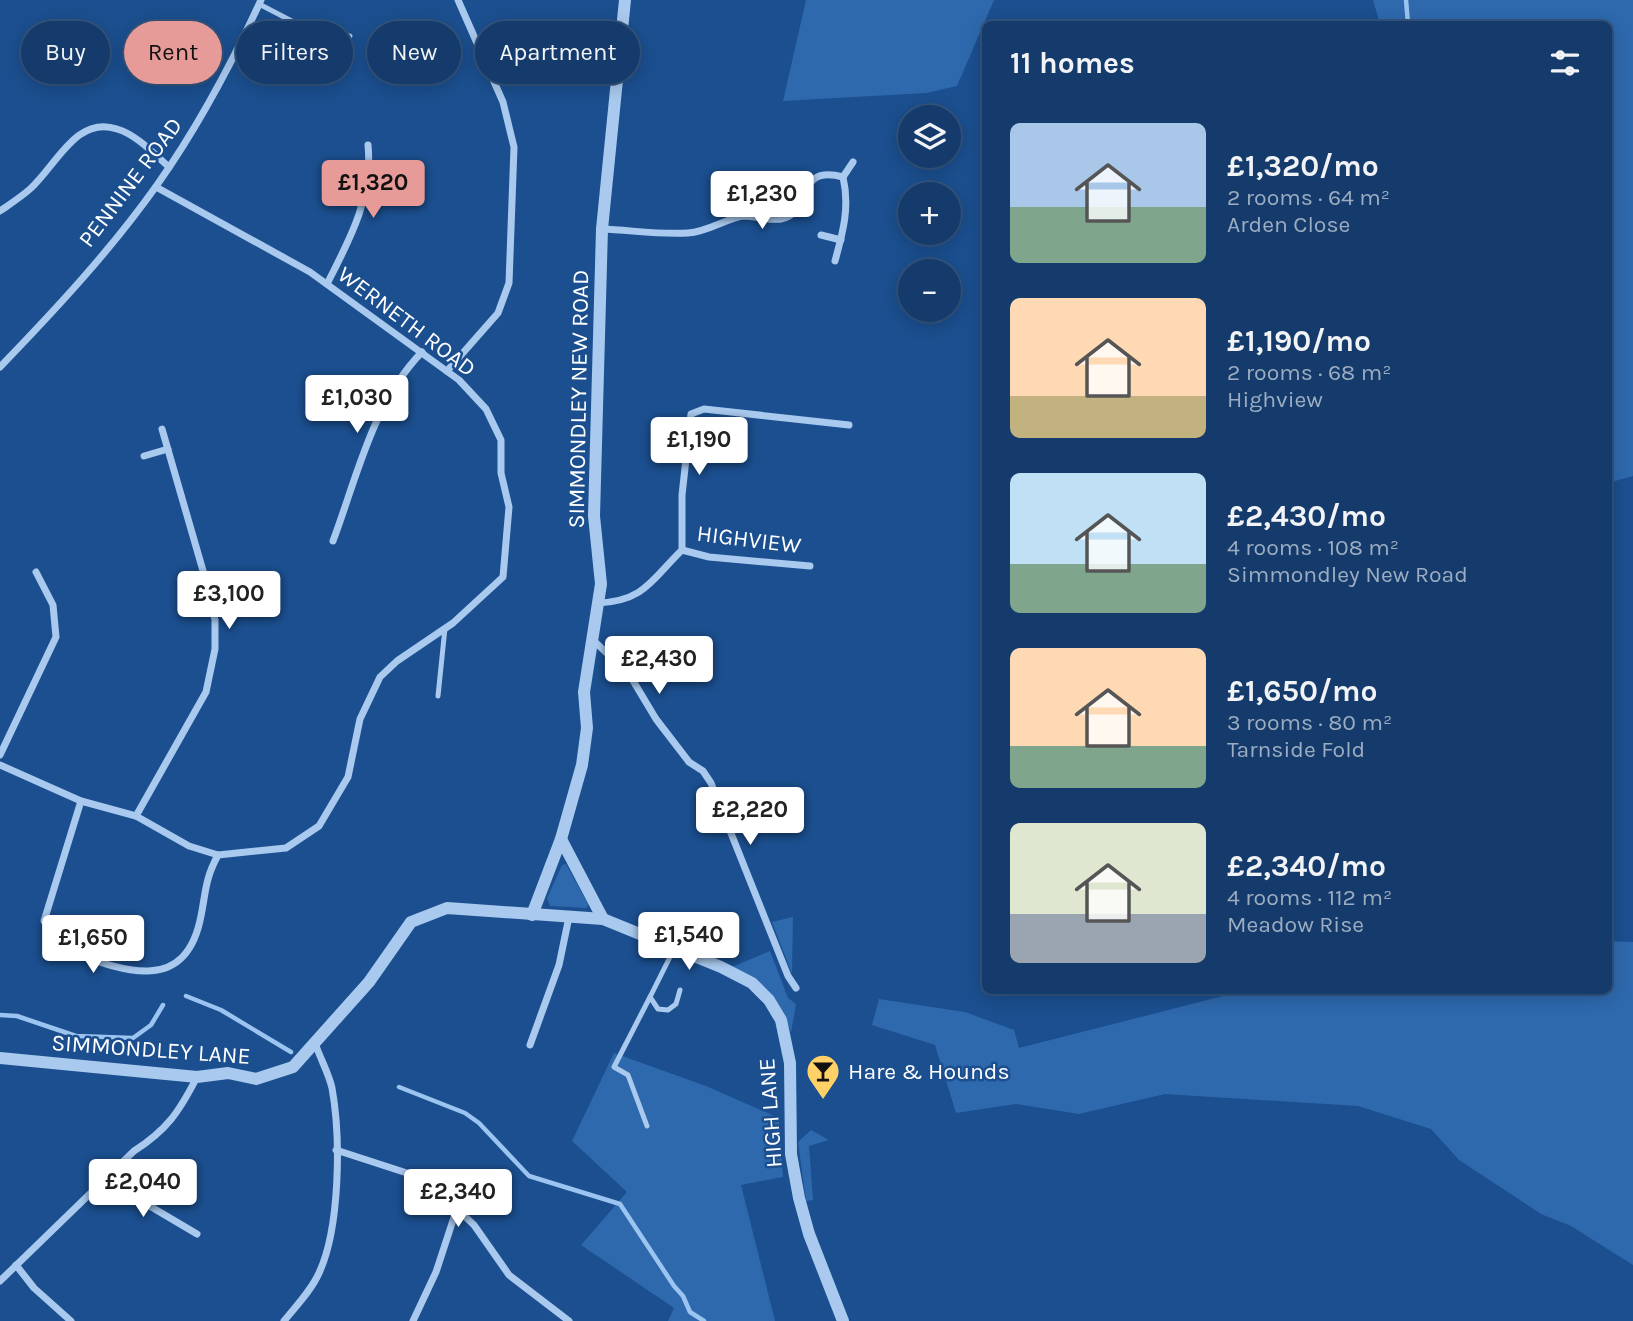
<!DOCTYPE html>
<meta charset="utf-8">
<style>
body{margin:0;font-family:Karla,sans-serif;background:#1d4271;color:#f1f3f6;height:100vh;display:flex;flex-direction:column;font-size:26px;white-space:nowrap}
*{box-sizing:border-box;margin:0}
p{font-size:23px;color:#9dadc1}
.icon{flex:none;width:38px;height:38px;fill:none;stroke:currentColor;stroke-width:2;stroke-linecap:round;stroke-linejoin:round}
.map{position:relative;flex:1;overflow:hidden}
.details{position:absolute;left:982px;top:21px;width:630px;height:973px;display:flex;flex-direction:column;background:#143b6b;border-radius:10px;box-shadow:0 4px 18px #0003,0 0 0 2px #33557e}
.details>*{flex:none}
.top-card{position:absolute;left:21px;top:21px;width:665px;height:63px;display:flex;gap:14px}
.tools{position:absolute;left:898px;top:105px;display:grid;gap:14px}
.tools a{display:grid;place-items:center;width:63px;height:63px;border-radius:50%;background:#143b6b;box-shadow:0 4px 18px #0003,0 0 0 2px #33557e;font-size:35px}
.price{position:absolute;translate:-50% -60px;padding:0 16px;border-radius:7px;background:#fff;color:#222;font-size:23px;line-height:46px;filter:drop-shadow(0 2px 4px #0008)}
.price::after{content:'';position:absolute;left:50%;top:42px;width:21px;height:16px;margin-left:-10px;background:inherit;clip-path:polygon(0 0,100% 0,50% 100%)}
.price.selected{background:#e69b98;color:#111}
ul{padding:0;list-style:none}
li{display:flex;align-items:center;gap:21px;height:175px;padding:0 28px}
li span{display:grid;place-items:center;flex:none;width:196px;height:140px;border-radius:10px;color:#555}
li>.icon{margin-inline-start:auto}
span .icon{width:84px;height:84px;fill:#fffc;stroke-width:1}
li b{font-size:30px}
h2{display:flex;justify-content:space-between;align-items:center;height:84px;padding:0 28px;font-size:30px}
.chip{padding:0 24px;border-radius:32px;background:#143b6b;box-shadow:0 4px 18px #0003,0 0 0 2px #33557e;font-size:24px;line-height:63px}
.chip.selected{background:#e69b98;color:#111}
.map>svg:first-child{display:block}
</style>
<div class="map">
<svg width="1633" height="1321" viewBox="0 0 1633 1321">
<rect width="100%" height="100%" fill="#1b4f8f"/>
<!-- green -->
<g fill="#2e69ad">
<path d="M806,0H994L957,86L926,93L783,101Z"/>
<path d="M1373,0H1633V476L1608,483V24H1380Z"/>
<path d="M566,864L588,904L587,908L550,906L547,898L562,865Z"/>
<path d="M793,917L792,974L772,922Z"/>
<path d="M1608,941L1633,942V1265L1571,1226L1541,1214L1459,1160L1431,1129L1358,1106L1165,1094L1079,1114L1016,1104L956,1113L935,1045L872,1025L879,999L965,1012L1014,1030L1019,1048L1243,991L1608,990Z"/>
<path d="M770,951L788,998L796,1004L791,1033C780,998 765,982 732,967Z"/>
<path d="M614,1053L706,1086L779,1118L783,1177L741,1185L775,1321H668L674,1308L581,1245L627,1192L572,1141Z"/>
<path d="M811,1130L829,1140L809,1146L813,1200L806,1201L798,1142Z"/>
</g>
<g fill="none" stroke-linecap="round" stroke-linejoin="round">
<!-- stream -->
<g stroke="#9cc4f0" stroke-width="4.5">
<path d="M1406,0L1408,24"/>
<path d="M186,996L221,1010L291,1052"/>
<path d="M0,1015L17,1016L76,1036L133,1038L151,1025L163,1005"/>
<path d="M399,1087L465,1113L479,1123L529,1176L620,1204L674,1286L683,1296L690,1312L704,1321"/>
</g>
<!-- service -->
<g stroke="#a9c9ee" stroke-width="5">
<path d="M259,4L309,30L336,31L350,36"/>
<path d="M438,696L445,628"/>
<path d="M674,949L650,997L658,1009L668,1010L676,1004L680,990"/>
<path d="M647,1126L628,1075L614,1067L650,997"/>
</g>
<!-- minor -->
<g stroke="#a9c9ee" stroke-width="7">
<path d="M843,177L853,162"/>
<path d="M0,211C10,204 21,197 30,189C56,166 76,115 117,129C137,135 154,154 169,167"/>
<path d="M602,229C630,230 660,235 688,233C708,232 729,217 744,216C756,216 770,221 781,219C814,213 793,164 843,177C850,207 843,232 835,261"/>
<path d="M821,235L841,240"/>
<path d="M327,284C350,239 373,197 368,145"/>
<path d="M0,367C55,310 111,250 157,185C198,127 231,65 261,0"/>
<path d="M447,371L498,313L509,283L514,147L503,102L458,0"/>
<path d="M144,456L168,449"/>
<path d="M333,541C357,477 373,402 422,352"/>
<path d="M682,550L709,557L810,566"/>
<path d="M598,603C645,601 652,579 682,550V495L691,414L704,409L849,425"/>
<path d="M594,641L629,674L656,719L689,762L703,771L711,783L788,976L796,988"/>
<path d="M0,755L56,637L53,605L36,572"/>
<path d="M0,765L81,801L136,816L189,846L218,855L286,848L319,826L348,777L360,719L380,677L397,661L453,623L503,577L509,507L501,473V440L486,409L459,380L310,272L156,187"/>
<path d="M81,801L44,921L60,948C116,968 185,1000 201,916C206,891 205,879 218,855"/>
<path d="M136,816L206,692L215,649V620L208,588L162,429"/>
<path d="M530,1045L559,965L569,917"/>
<path d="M336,1150L413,1175L439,1192L474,1225L509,1275L569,1321"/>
<path d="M104,1179L197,1234"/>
<path d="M16,1265L34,1288L71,1321"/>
<path d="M0,1281L134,1151C167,1130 179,1112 197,1077"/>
<path d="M284,1321C296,1306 311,1291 319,1273C340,1228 341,1138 332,1088C329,1074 320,1058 315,1043"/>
<path d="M413,1321L436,1272L457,1208"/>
</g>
<!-- tertiary -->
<g stroke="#a9c9ee" stroke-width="12">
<path d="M561,839L603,919"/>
<path d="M532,915L561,839L582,765L587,728L584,692L601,584L594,516L602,229L625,0"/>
<path d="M0,1058L197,1077L228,1073L256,1079L293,1067L369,982L411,922L447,908L603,919L721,967L752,983L769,1000L781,1020L790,1063L791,1154L799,1198L809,1234L843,1321"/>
</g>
</g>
<!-- icons -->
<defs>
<symbol id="bar-pin" viewBox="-11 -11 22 30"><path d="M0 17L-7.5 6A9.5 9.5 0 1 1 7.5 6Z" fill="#ffd166" stroke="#1b4f8f"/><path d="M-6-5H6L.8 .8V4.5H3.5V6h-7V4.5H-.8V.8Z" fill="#111"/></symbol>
</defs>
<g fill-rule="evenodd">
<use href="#bar-pin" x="804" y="1052" width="38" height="52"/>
</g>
<g text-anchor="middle" stroke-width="5" stroke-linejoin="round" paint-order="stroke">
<!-- street labels -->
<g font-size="23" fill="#fff" stroke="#1b4f8f">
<text transform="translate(130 182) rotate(-53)" y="8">PENNINE ROAD</text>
<text transform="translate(407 321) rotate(37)" y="8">WERNETH ROAD</text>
<text transform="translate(578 399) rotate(-89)" y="8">SIMMONDLEY NEW ROAD</text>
<text transform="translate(749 539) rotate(7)" y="8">HIGHVIEW</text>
<text transform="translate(151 1049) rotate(4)" y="8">SIMMONDLEY LANE</text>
<text transform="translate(770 1113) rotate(-94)" y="8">HIGH LANE</text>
</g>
<!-- poi labels -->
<g font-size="23" fill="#fff" stroke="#1b4f8f" text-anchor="start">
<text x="848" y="1079">Hare &amp; Hounds</text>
</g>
</g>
</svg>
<div class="tools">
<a><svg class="icon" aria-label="layers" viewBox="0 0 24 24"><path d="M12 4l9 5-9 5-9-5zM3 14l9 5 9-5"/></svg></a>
<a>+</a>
<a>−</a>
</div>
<b class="price selected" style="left:373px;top:220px">£1,320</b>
<b class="price" style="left:762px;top:231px">£1,230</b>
<b class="price" style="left:357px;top:435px">£1,030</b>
<b class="price" style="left:699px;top:477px">£1,190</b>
<b class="price" style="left:229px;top:631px">£3,100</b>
<b class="price" style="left:659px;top:696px">£2,430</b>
<b class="price" style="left:750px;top:847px">£2,220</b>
<b class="price" style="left:689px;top:972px">£1,540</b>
<b class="price" style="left:93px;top:975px">£1,650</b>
<b class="price" style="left:143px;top:1219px">£2,040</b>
<b class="price" style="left:458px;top:1229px">£2,340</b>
<div class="top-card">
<a class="chip">Buy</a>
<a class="chip selected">Rent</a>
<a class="chip">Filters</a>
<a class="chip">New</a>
<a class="chip">Apartment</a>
</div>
<section class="details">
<h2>11 homes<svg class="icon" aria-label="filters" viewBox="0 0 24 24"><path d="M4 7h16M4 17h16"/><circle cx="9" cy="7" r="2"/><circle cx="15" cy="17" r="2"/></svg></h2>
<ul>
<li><span style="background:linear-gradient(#a9c7e8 60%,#7fa58c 0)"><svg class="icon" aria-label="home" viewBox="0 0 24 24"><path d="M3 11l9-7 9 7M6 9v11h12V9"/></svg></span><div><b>£1,320/mo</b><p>2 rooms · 64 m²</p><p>Arden Close</p></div></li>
<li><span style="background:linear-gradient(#ffd9b3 70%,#c2b280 0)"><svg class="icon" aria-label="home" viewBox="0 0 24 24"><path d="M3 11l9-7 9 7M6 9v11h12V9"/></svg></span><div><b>£1,190/mo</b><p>2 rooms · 68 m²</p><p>Highview</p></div></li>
<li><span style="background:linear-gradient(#bfe0f5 65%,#7fa58c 0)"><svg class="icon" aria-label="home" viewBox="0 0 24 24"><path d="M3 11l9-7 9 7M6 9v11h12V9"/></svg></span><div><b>£2,430/mo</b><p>4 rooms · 108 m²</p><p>Simmondley New Road</p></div></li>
<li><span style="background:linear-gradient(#ffd9b3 70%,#7fa58c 0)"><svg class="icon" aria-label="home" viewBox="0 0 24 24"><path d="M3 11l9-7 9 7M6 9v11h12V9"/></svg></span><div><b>£1,650/mo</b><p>3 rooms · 80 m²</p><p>Tarnside Fold</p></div></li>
<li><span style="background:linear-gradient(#dfe7d0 65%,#9aa5b1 0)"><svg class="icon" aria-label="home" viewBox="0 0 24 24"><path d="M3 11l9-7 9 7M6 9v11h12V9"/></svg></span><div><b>£2,340/mo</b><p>4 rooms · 112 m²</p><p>Meadow Rise</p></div></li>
</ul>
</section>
</div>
